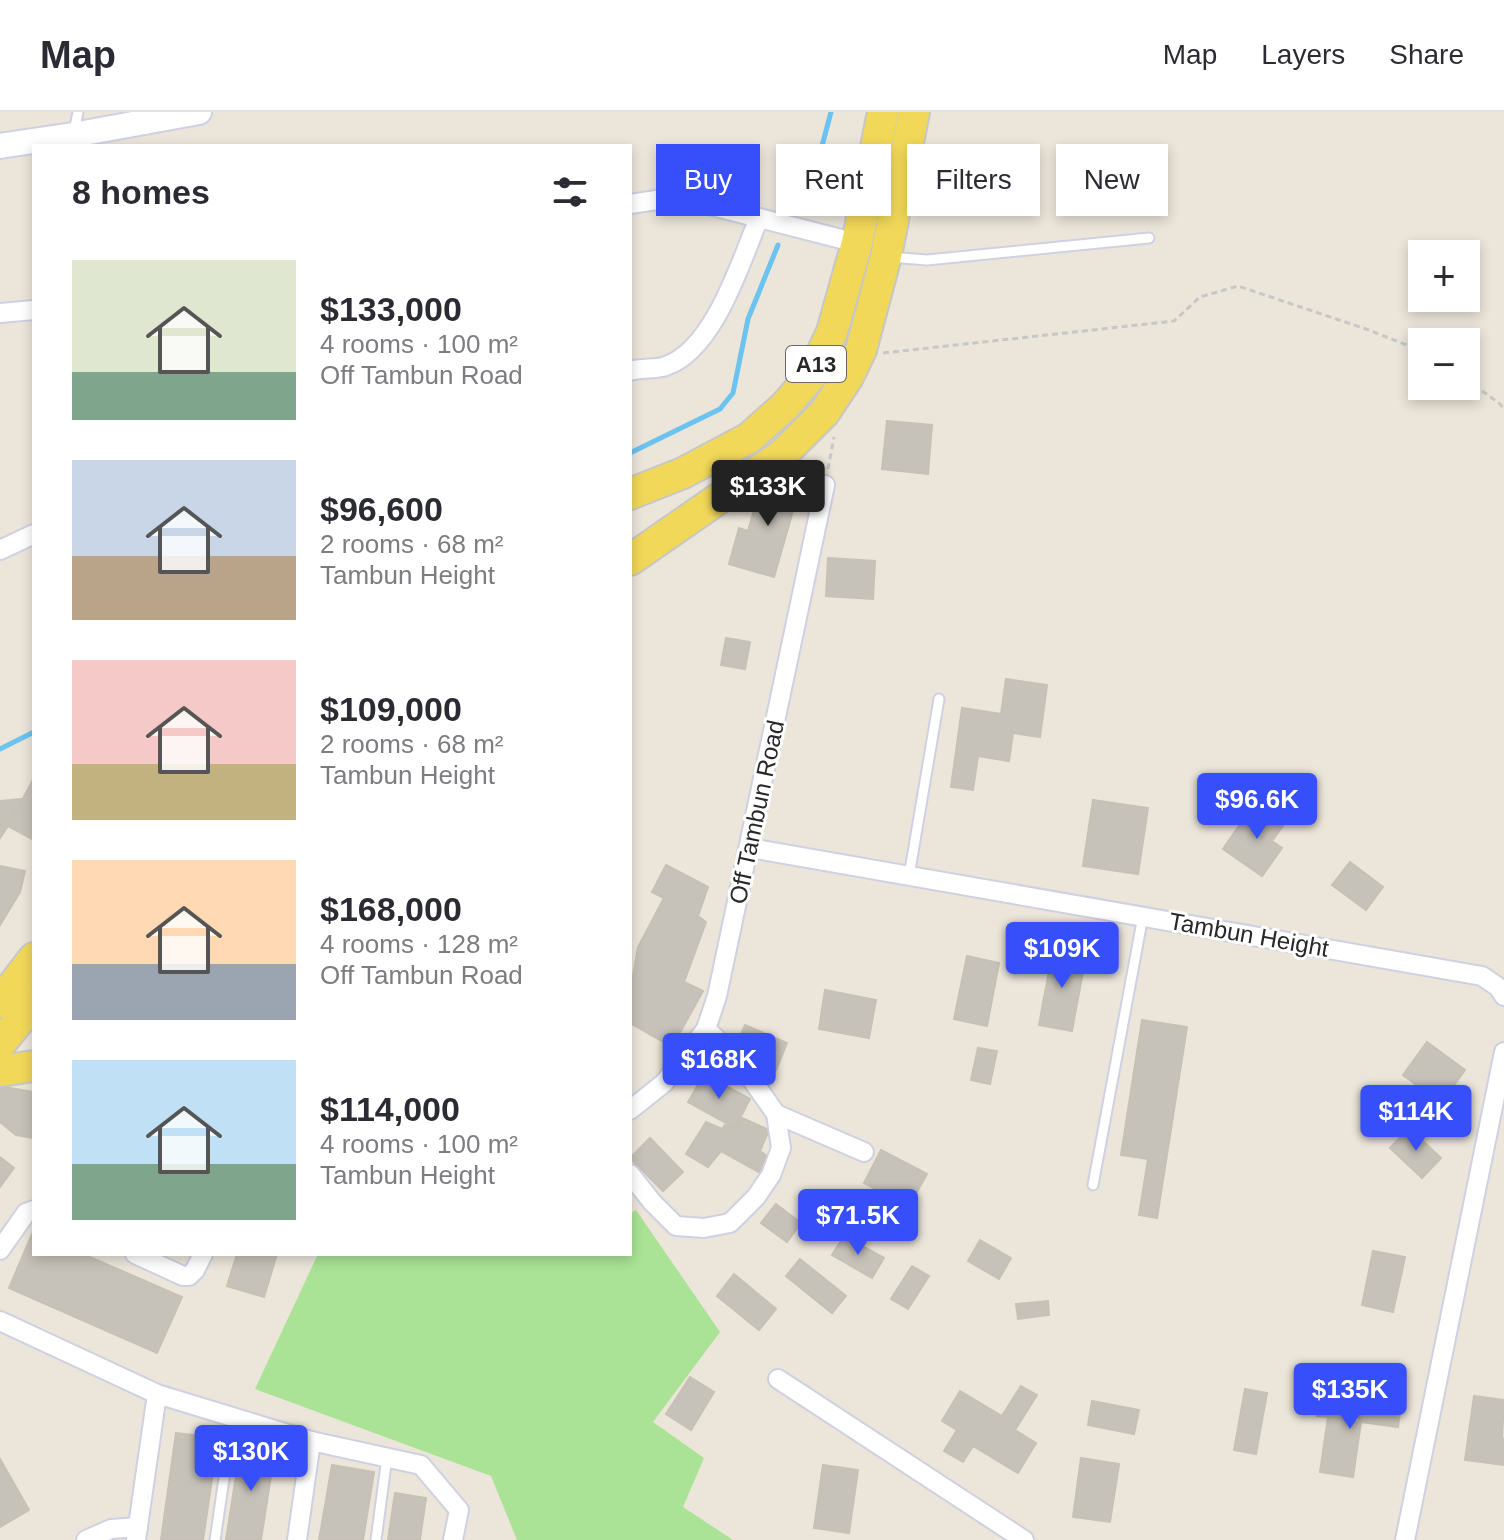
<!DOCTYPE html>
<meta charset="utf-8">
<style>
body{margin:0;font-family:Helvetica,sans-serif;background:#f7f7f7;color:#2b2b33;height:100vh;display:flex;flex-direction:column;font-size:30px;white-space:nowrap}
*{box-sizing:border-box;margin:0}
p{font-size:26px;color:#7c7c81}
.icon{flex:none;width:44px;height:44px;fill:none;stroke:currentColor;stroke-width:2;stroke-linecap:round;stroke-linejoin:round}
.map{position:relative;flex:1;overflow:hidden}
.details{position:absolute;left:32px;top:32px;width:600px;height:1112px;display:flex;flex-direction:column;background:#fff;border-radius:0px;box-shadow:0 4px 12px #0003}
.details>*{flex:none}
.banner{position:absolute;left:656px;top:32px;width:728px;height:72px;display:flex;gap:16px}
.tools{position:absolute;left:1408px;top:128px;display:grid;gap:16px}
.tools a{display:grid;place-items:center;width:72px;height:72px;border-radius:0px;background:#fff;box-shadow:0 4px 12px #0003;font-size:40px}
.price{position:absolute;translate:-50% -68px;padding:0 18px;border-radius:8px;background:#374efb;color:#fff;font-size:26px;line-height:52px;filter:drop-shadow(0 2px 4px #0008)}
.price::after{content:'';position:absolute;left:50%;top:48px;width:24px;height:18px;margin-left:-12px;background:inherit;clip-path:polygon(0 0,100% 0,50% 100%)}
.price.current{background:#222;color:#fff}
ul{padding:0;list-style:none}
li{display:flex;align-items:center;gap:24px;height:200px;padding:0 40px}
li span{display:grid;place-items:center;flex:none;width:224px;height:160px;border-radius:0px;color:#555}
li>.icon{margin-inline-start:auto}
span .icon{width:96px;height:96px;fill:#fffc;stroke-width:1}
li b{font-size:34px}
h2{display:flex;justify-content:space-between;align-items:center;height:96px;padding:0 40px;font-size:34px}
.chip{padding:0 28px;border-radius:0px;background:#fff;box-shadow:0 4px 12px #0003;font-size:28px;line-height:72px}
.chip.current{background:#374efb;color:#fff}
header{display:flex;align-items:center;gap:48px;box-sizing:border-box;height:112px;padding:0 40px;background:#fff;border-bottom:2px solid #e1e1e2}
header strong{font-size:38px}
nav{display:flex;gap:44px;margin-inline-start:auto;font-size:28px}
.map>svg:first-child{display:block}
</style>
<header>
<strong>Map</strong>
<nav><a>Map</a><a>Layers</a><a>Share</a></nav>
</header>
<div class="map">
<svg width="1504" height="1428" viewBox="0 0 1504 1428">
<rect width="100%" height="100%" fill="#ebe5da"/>
<!-- green -->
<path fill="#aae395" d="M636,1098L720,1220L653,1310L704,1346L683,1395L733,1428H517L491,1364L255,1277L318,1142H630V1102Z"/>
<g fill="none" stroke-linecap="round" stroke-linejoin="round">
<!-- stream -->
<g stroke="#6bc3ef" stroke-width="5">
<path d="M805,98L831,0"/>
<path d="M630,341L720,297L733,281L748,207L778,133"/>
<path d="M0,637L34,620"/>
</g>
</g>
<!-- building -->
<g fill="#c6c2b9" stroke="#c6c1b4" stroke-width="2">
<path d="M887,309L932,313L928,362L882,357Z"/>
<path d="M778,356L803,364L774,465L729,452L739,416L748,419L754,398L765,401Z"/>
<path d="M828,446L875,449L873,487L826,484Z"/>
<path d="M726,526L750,530L745,557L721,553Z"/>
<path d="M1006,567L1047,573L1040,625L1013,621L1009,649L978,644L973,678L951,675L962,596L1001,602Z"/>
<path d="M34,666V728L8,714Z"/>
<path d="M22,687L8,714L0,726V689Z"/>
<path d="M1093,688L1148,696L1138,762L1083,754Z"/>
<path d="M1268,693L1288,707L1272,729L1282,736L1262,764L1223,737L1243,708L1252,715Z"/>
<path d="M1350,750L1383,775L1366,798L1332,773Z"/>
<path d="M666,753L708,775L698,804L706,810L684,870L703,879L672,935L630,911V881L638,835L664,786L652,780Z"/>
<path d="M0,754L25,759L20,780L0,813Z"/>
<path d="M1053,837L1086,843L1072,919L1039,913Z"/>
<path d="M967,844L999,851L987,914L954,907Z"/>
<path d="M825,878L876,888L869,926L819,917Z"/>
<path d="M1142,908L1187,915L1157,1106L1139,1103L1148,1047L1121,1043Z"/>
<path d="M745,913L787,931L776,958L733,941Z"/>
<path d="M1427,930L1465,958L1441,991L1403,963Z"/>
<path d="M978,936L997,939L990,972L971,968Z"/>
<path d="M704,962L750,987L735,1016L688,990Z"/>
<path d="M0,973L4,975L34,980V1026L16,1023L0,1010Z"/>
<path d="M742,1006L769,1018L760,1039L767,1044L759,1060L721,1039L708,1055L686,1042L706,1010L722,1017L725,1013L735,1017Z"/>
<path d="M1409,1016L1441,1046L1422,1066L1390,1036Z"/>
<path d="M650,1026L683,1060L663,1079L630,1046Z"/>
<path d="M881,1038L927,1062L909,1094L864,1071Z"/>
<path d="M0,1045L14,1056L0,1075Z"/>
<path d="M776,1092L801,1111L787,1130L761,1111Z"/>
<path d="M33,1120L34,1142H83L182,1185L157,1241L9,1176Z"/>
<path d="M844,1124L884,1146L872,1166L832,1143Z"/>
<path d="M980,1128L1011,1146L999,1167L968,1149Z"/>
<path d="M1373,1139L1405,1145L1393,1200L1362,1193Z"/>
<path d="M237,1142H277L264,1185L227,1174Z"/>
<path d="M800,1147L846,1184L832,1201L786,1164Z"/>
<path d="M912,1154L929,1164L908,1197L891,1187Z"/>
<path d="M734,1162L776,1197L759,1218L717,1184Z"/>
<path d="M1048,1189L1049,1203L1018,1207L1016,1192Z"/>
<path d="M690,1265L714,1280L691,1318L666,1302Z"/>
<path d="M1021,1274L1037,1283L1015,1318L1036,1331L1018,1361L973,1334L963,1350L944,1339L957,1318L942,1309L960,1279L1002,1304Z"/>
<path d="M1245,1277L1267,1281L1256,1342L1234,1338Z"/>
<path d="M1320,1283L1346,1287L1343,1307L1358,1310L1362,1286L1401,1292L1398,1315L1361,1310L1353,1365L1320,1360L1328,1305L1317,1304Z"/>
<path d="M1474,1284L1504,1288L1502,1326L1504,1327V1353L1465,1348Z"/>
<path d="M1092,1289L1139,1298L1134,1322L1088,1313Z"/>
<path d="M176,1321L218,1326L203,1428H161Z"/>
<path d="M241,1332L275,1338L261,1428H226Z"/>
<path d="M1081,1346L1119,1352L1110,1410L1073,1405Z"/>
<path d="M0,1347L29,1398L0,1415Z"/>
<path d="M332,1353L374,1360L363,1428H319Z"/>
<path d="M823,1353L858,1358L849,1421L814,1416Z"/>
<path d="M395,1381L426,1386L420,1428H388Z"/>
</g>
<g fill="none" stroke-linecap="round" stroke-linejoin="round">
<defs>
<g id="service">
<path d="M74,20L78,0"/>
<path d="M889,145L927,148L1149,126"/>
<path d="M909,764L939,587"/>
<path d="M1093,1073L1143,804"/>
<path d="M215,1428L233,1305"/>
<path d="M376,1428L387,1345"/>
</g>
<g id="minor">
<path d="M630,92L677,85L857,131"/>
<path d="M0,201L34,198"/>
<path d="M630,259C643,255 656,258 666,254C714,238 741,149 759,106"/>
<path d="M0,438L34,422"/>
<path d="M750,736L1482,864L1498,875L1504,884"/>
<path d="M630,998L664,971L706,917L717,884L825,373"/>
<path d="M776,1002L864,1040"/>
<path d="M630,1062L652,1090L676,1114L704,1116L730,1111L756,1085L771,1063L781,1036L776,1002L735,944L706,917"/>
<path d="M0,1138L26,1101L34,1098"/>
<path d="M135,1142L183,1164H189L195,1158L203,1142"/>
<path d="M0,1209L157,1282L311,1329L421,1353L459,1398L453,1428"/>
<path d="M778,1267L1024,1428"/>
<path d="M86,1428L111,1417L138,1415"/>
<path d="M136,1428L157,1282"/>
<path d="M297,1428L311,1329"/>
<path d="M1405,1428L1504,940"/>
</g>
<path id="tertiary" d="M0,34L73,23L199,0"/>
<g id="primary">
<path d="M630,382L683,361L749,326L785,294L811,264L832,220L857,131L883,0"/>
<path d="M630,448L783,342L824,301L848,265L861,238L886,144L914,0"/>
<path d="M0,890L34,846"/>
<path d="M0,932L34,890"/>
<path d="M0,959L34,954"/>
</g>
</defs>
<!-- service casing -->
<use href="#service" stroke="#cfd1e2" stroke-width="13"/>
<!-- minor casing -->
<use href="#minor" stroke="#cfd1e2" stroke-width="22"/>
<!-- tertiary casing -->
<use href="#tertiary" stroke="#cfd1e2" stroke-width="28"/>
<!-- primary casing -->
<use href="#primary" stroke="#c7c7c7" stroke-width="34"/>
<!-- path -->
<g stroke="#c7c7c7" stroke-width="3" stroke-dasharray="6 4" stroke-linecap="butt">
<path d="M883,241L1174,209L1200,185L1238,174L1366,217L1422,239"/>
<path d="M1466,267L1500,292L1504,297"/>
<path d="M828,357L834,325"/>
</g>
<!-- service -->
<use href="#service" stroke="#fff" stroke-width="9"/>
<!-- minor -->
<use href="#minor" stroke="#fff" stroke-width="18"/>
<!-- tertiary -->
<use href="#tertiary" stroke="#fff" stroke-width="24"/>
<!-- primary -->
<use href="#primary" stroke="#f1d859" stroke-width="30"/>
</g>
<g text-anchor="middle" stroke-width="6" stroke-linejoin="round" paint-order="stroke">
<!-- shield labels -->
<rect fill="#fff" stroke="#686868" stroke-width="2" x="786" y="234" width="60" height="36" rx="6"/>
<g font-size="22" font-weight="bold" fill="#282828">
<text x="816" y="260">A13</text>
</g>
<!-- street labels -->
<g font-size="24" fill="#282828" stroke="#fff">
<text transform="translate(757 700) rotate(-78)" y="8">Off Tambun Road</text>
<text transform="translate(1249 823) rotate(10)" y="8">Tambun Height</text>
</g>
</g>
</svg>
<div class="tools">
<a>+</a>
<a>−</a>
</div>
<b class="price current" style="left:768px;top:416px">$133K</b>
<b class="price" style="left:1257px;top:729px">$96.6K</b>
<b class="price" style="left:1062px;top:878px">$109K</b>
<b class="price" style="left:719px;top:989px">$168K</b>
<b class="price" style="left:1416px;top:1041px">$114K</b>
<b class="price" style="left:858px;top:1145px">$71.5K</b>
<b class="price" style="left:1350px;top:1319px">$135K</b>
<b class="price" style="left:251px;top:1381px">$130K</b>
<div class="banner">
<a class="chip current">Buy</a>
<a class="chip">Rent</a>
<a class="chip">Filters</a>
<a class="chip">New</a>
</div>
<section class="details">
<h2>8 homes<svg class="icon" aria-label="filters" viewBox="0 0 24 24"><path d="M4 7h16M4 17h16"/><circle cx="9" cy="7" r="2"/><circle cx="15" cy="17" r="2"/></svg></h2>
<ul>
<li><span style="background:linear-gradient(#dfe7d0 70%,#7fa58c 0)"><svg class="icon" aria-label="home" viewBox="0 0 24 24"><path d="M3 11l9-7 9 7M6 9v11h12V9"/></svg></span><div><b>$133,000</b><p>4 rooms · 100 m²</p><p>Off Tambun Road</p></div></li>
<li><span style="background:linear-gradient(#c9d6e8 60%,#b9a48a 0)"><svg class="icon" aria-label="home" viewBox="0 0 24 24"><path d="M3 11l9-7 9 7M6 9v11h12V9"/></svg></span><div><b>$96,600</b><p>2 rooms · 68 m²</p><p>Tambun Height</p></div></li>
<li><span style="background:linear-gradient(#f6c9c9 65%,#c2b280 0)"><svg class="icon" aria-label="home" viewBox="0 0 24 24"><path d="M3 11l9-7 9 7M6 9v11h12V9"/></svg></span><div><b>$109,000</b><p>2 rooms · 68 m²</p><p>Tambun Height</p></div></li>
<li><span style="background:linear-gradient(#ffd9b3 65%,#9aa5b1 0)"><svg class="icon" aria-label="home" viewBox="0 0 24 24"><path d="M3 11l9-7 9 7M6 9v11h12V9"/></svg></span><div><b>$168,000</b><p>4 rooms · 128 m²</p><p>Off Tambun Road</p></div></li>
<li><span style="background:linear-gradient(#bfe0f5 65%,#7fa58c 0)"><svg class="icon" aria-label="home" viewBox="0 0 24 24"><path d="M3 11l9-7 9 7M6 9v11h12V9"/></svg></span><div><b>$114,000</b><p>4 rooms · 100 m²</p><p>Tambun Height</p></div></li>
</ul>
</section>
</div>
